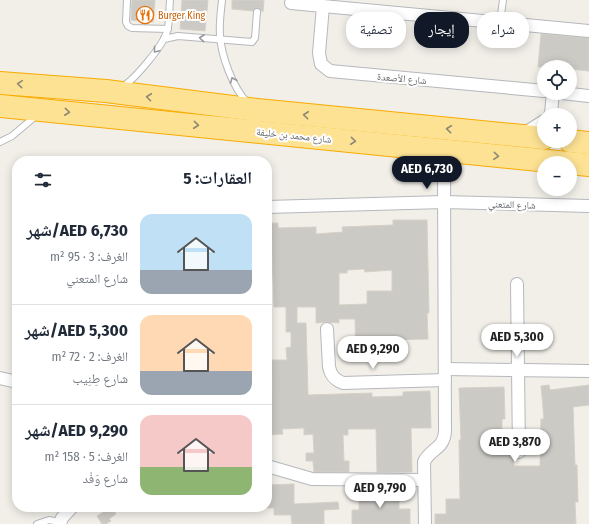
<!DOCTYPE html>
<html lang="ar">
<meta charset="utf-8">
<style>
body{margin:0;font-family:"Fira Sans Condensed","Noto Naskh Arabic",sans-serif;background:#f6f6f7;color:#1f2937;direction:rtl;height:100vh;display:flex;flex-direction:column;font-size:15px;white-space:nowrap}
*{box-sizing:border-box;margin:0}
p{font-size:13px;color:#747a83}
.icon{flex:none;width:22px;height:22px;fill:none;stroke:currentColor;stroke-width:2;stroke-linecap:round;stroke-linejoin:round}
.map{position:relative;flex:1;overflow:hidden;direction:ltr}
.sheet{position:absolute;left:12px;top:156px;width:260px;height:356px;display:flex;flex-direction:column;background:#fff;border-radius:16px;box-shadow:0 2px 10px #0003;direction:rtl}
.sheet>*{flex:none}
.hud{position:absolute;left:284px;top:12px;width:245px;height:36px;direction:rtl;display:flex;gap:8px}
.buttons{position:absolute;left:537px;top:60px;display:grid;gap:8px}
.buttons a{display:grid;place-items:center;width:40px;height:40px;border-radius:50%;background:#fff;box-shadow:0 2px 10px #0003;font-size:20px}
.price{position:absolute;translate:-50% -34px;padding:0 9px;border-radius:14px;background:#fff;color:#222;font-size:13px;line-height:26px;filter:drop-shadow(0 1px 2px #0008)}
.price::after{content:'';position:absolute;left:50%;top:24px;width:12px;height:9px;margin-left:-6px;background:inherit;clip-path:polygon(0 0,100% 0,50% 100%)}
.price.active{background:#111827;color:#fff}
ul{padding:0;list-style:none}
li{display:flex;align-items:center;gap:12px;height:100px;padding:0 20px}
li+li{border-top:1px solid #e0e1e3}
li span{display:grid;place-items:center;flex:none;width:112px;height:80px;border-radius:12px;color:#555}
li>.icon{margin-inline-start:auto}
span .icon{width:48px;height:48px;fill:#fffc;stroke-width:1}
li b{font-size:17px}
h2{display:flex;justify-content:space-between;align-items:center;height:48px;padding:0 20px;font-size:17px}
.tag{padding:0 14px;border-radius:16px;background:#fff;box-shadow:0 2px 10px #0003;font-size:14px;line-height:36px}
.tag.active{background:#111827;color:#fff}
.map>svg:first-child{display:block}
</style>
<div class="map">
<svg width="589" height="524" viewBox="0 0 589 524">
<rect width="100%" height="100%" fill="#f1efe8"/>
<!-- building -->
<g fill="#cccac5" stroke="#d6d1c6" fill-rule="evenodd">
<path d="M132,0H155L153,22L131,20Z"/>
<path d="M182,0H208L205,31L180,29Z"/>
<path d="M232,0H264L263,12L258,8H255L253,11L232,9Z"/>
<path d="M541,34L589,38V71L570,69V67H538Z"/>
<path d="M393,220H427L429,313H427L428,339L386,340V355L356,357L355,319H339V323L327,322L316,323V307H297V323H306L308,395L372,393V397L403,396V392L430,391L431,428H411L412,472H377L376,429H348V435H343L344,461H349V472H314L313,461H306V453H314L313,434L304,435V428L282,429L283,434L267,435V387H272L271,360H287L286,348L291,347V332H286V307H274L271,223H278V228L316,227V234L343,232L342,227L393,225ZM364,269L365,272L392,270V291H367V304L339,305V273H347V270Z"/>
<path d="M549,385L550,390L589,385V405L573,407L575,465H577L578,502H575L576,524H435V514H446V499H460L459,440H461L459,388L504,387L505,419H502V439H511L514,466H540L541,419H544L541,386Z"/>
<path d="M294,484V504L338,502L339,509L324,510V524H292L291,515H274V508H267V499H269L268,485Z"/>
<path d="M359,491H399V509H410V524H352V510H359Z"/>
<path d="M111,507L116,514L109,519L111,521L106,524H102L97,516Z"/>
</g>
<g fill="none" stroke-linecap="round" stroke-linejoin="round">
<defs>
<g id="lane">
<path d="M127,0L126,22L128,26L132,28L168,29"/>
<path d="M222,0C221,11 219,23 220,35C221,55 233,89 248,103"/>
<path d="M500,22L503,0"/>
<path d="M164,39L178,36L252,42L255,38L257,12"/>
<path d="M122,87C134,80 164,45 167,31C170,22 169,10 170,0"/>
<path d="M0,142L12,136L37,115"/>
<path d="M37,524L49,520L60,522"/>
</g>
<g id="street">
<path d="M291,3L589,31"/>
<path d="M323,6L319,53L321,64L330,71L544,91"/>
<path d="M562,93L589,96"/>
<path d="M550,115L551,113L553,93"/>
<path d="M525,133L544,121"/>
<path d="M267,207L444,202L589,206"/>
<path d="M517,284L519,452"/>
<path d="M327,329L329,367C331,376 335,380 343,383L445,380"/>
<path d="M445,369L589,371"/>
<path d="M0,378L17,382"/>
<path d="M267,466L312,479L424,480"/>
<path d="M60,524L62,518L72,507"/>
<path d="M425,524L424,462C430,448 444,450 445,431L444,173L440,161L428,150"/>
</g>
<g id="highway">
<path d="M0,83L106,91L257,110L544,138"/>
<path d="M0,106L589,165"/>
<path d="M570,141L589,143"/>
</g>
</defs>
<!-- lane casing -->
<use href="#lane" stroke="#b5b8bc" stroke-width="8"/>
<!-- street casing -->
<use href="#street" stroke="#b5b8bc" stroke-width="14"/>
<!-- highway casing -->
<use href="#highway" stroke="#f9ab00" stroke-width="24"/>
<!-- lane -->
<use href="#lane" stroke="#fff" stroke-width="6"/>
<!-- street -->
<use href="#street" stroke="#fff" stroke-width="12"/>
<!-- highway -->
<use href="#highway" stroke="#fde293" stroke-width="22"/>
</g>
<!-- one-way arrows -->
<defs><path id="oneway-chevron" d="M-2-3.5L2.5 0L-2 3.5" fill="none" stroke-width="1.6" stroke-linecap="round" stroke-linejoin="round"/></defs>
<g stroke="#979a9d">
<use href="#oneway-chevron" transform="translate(202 38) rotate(-174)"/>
<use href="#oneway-chevron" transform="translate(156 50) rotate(130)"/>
<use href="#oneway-chevron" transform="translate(233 80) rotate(-113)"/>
</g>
<g stroke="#8e8975">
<use href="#oneway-chevron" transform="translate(20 84) rotate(-175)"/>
<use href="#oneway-chevron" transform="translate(149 97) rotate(-173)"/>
<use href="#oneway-chevron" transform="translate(67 112) rotate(6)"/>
<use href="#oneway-chevron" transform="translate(306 115) rotate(-174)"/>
<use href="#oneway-chevron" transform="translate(196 125) rotate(6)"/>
<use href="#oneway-chevron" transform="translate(449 129) rotate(-174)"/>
<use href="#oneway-chevron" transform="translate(353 141) rotate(6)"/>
<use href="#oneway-chevron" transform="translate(496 156) rotate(5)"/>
</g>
<!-- icons -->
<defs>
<symbol id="restaurant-ring" viewBox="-11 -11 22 22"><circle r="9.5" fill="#fff" stroke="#e8710a" stroke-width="1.5"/><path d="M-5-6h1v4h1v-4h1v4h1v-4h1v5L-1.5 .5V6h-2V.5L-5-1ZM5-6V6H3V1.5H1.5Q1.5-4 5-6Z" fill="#e8710a"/></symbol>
</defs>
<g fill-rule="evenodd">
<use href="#restaurant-ring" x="135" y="5" width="20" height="20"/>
</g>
<g text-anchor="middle" stroke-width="4" stroke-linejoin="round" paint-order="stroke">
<!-- food labels -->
<g font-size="10" fill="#c56008" stroke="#fff" text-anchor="start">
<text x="158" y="19">Burger King</text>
</g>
<!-- street labels -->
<g font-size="10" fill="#5f6368" stroke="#fff">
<text transform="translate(402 78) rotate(5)" y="4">شارع الأصعدة</text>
<text transform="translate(294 135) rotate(6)" y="4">شارع محمد بن خليفة</text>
<text transform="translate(512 204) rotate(2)" y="4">شارع المتعني</text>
</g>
</g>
</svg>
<div class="buttons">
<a><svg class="icon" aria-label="locate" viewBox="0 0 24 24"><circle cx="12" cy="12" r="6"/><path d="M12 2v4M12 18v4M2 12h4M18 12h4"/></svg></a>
<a>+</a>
<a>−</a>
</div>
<b class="price active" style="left:427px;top:190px">AED 6,730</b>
<b class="price" style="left:517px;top:358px">AED 5,300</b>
<b class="price" style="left:373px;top:370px">AED 9,290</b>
<b class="price" style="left:515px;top:463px">AED 3,870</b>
<b class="price" style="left:380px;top:509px">AED 9,790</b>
<div class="hud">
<a class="tag">شراء</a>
<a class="tag active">إيجار</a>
<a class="tag">تصفية</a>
</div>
<section class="sheet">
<h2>العقارات: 5<svg class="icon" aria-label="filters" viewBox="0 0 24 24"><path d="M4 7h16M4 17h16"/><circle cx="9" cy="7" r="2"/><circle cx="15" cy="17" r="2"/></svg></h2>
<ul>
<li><span style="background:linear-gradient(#bfe0f5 70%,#9aa5b1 0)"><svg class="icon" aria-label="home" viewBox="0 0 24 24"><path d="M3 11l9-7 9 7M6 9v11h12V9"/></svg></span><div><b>AED 6,730/شهر</b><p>الغرف: 3 · 95 m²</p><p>شارع المتعني</p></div></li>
<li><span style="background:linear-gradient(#ffd9b3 70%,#9aa5b1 0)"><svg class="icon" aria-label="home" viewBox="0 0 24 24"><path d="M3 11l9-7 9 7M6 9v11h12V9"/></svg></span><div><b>AED 5,300/شهر</b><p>الغرف: 2 · 72 m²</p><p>شارع طِنِيب</p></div></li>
<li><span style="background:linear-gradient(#f6c9c9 65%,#8fb573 0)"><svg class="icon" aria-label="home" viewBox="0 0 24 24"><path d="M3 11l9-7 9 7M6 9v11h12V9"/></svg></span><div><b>AED 9,290/شهر</b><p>الغرف: 5 · 158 m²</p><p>شارع وَفْد</p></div></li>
</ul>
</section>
</div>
